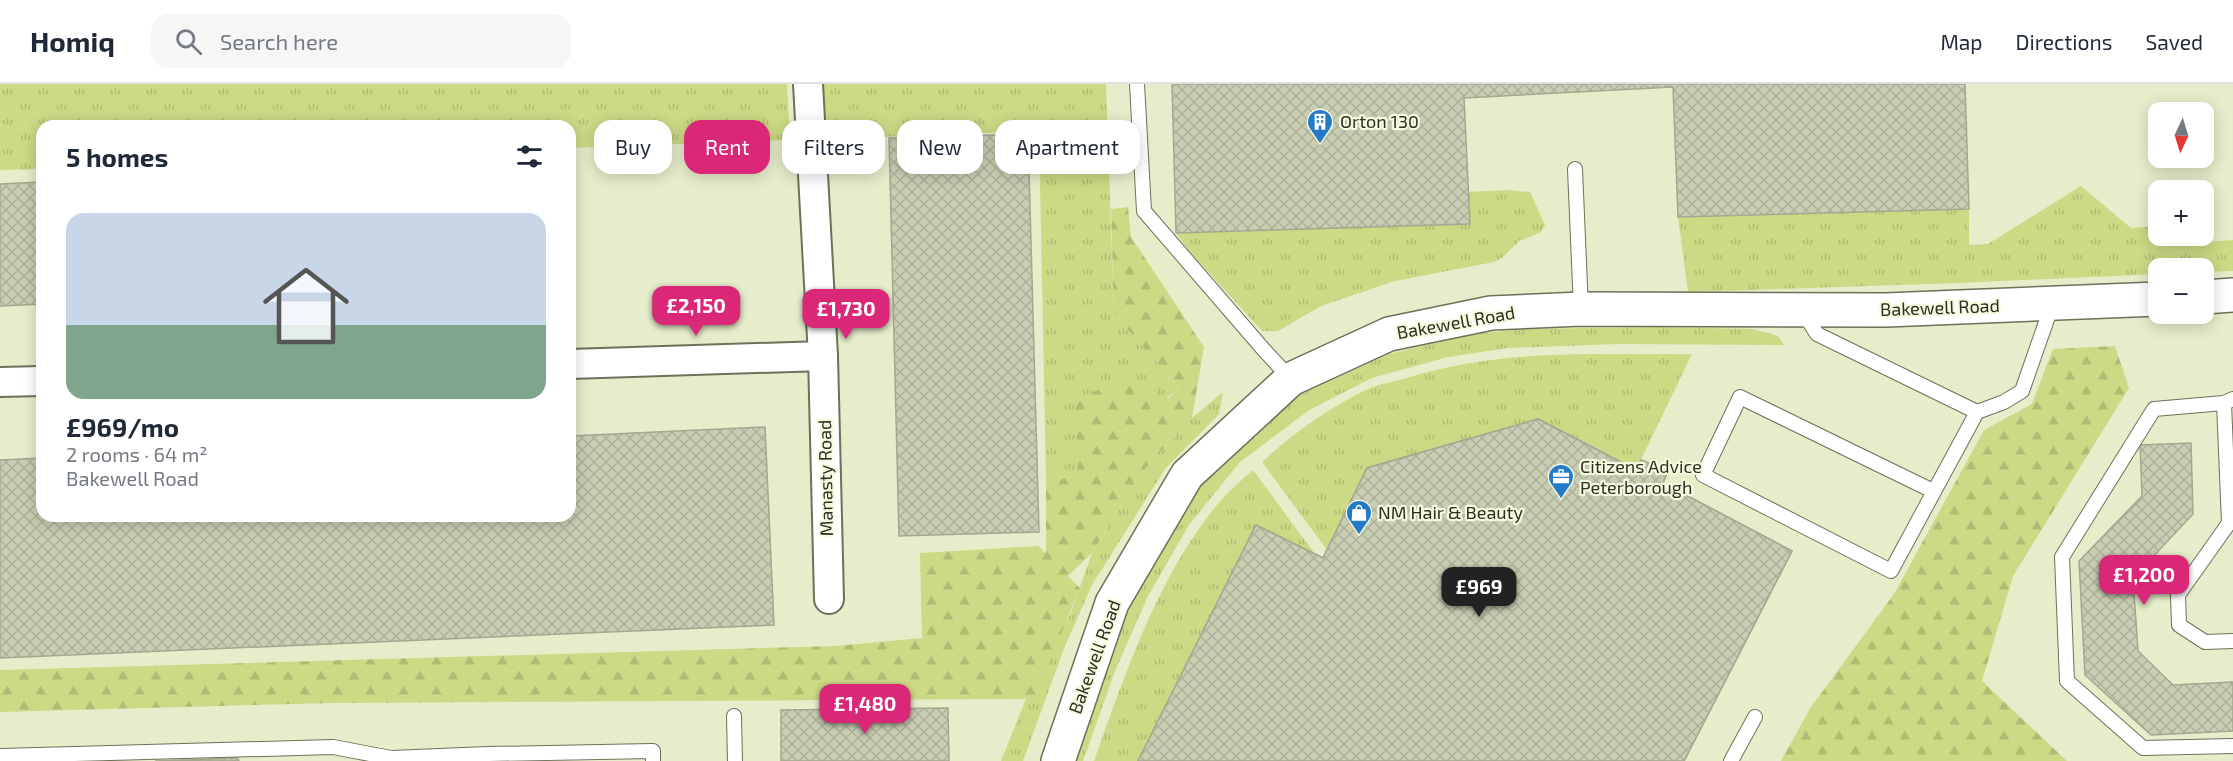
<!DOCTYPE html>
<meta charset="utf-8">
<style>
body{margin:0;font-family:"Exo 2",sans-serif;background:#f6f6f7;color:#1f2937;height:100vh;display:flex;flex-direction:column;font-size:22px;white-space:nowrap}
*{box-sizing:border-box;margin:0}
p{font-size:20px;color:#747a83}
.icon{flex:none;width:33px;height:33px;fill:none;stroke:currentColor;stroke-width:2;stroke-linecap:round;stroke-linejoin:round}
.map{position:relative;flex:1;overflow:hidden}
.sheet{position:absolute;left:36px;top:36px;width:540px;height:402px;display:flex;flex-direction:column;background:#fff;border-radius:18px;box-shadow:0 3px 15px #0003}
.sheet>*{flex:none}
.banner{position:absolute;left:594px;top:36px;width:570px;height:54px;display:flex;gap:12px}
.needle{width:39px;rotate:184deg}
.tools{position:absolute;left:2148px;top:18px;display:grid;gap:12px}
.tools a{display:grid;place-items:center;width:66px;height:66px;border-radius:12px;background:#fff;box-shadow:0 3px 15px #0003;font-size:30px}
.price{position:absolute;translate:-50% -51px;padding:0 14px;border-radius:12px;background:#db2777;color:#fff;font-size:20px;line-height:39px;filter:drop-shadow(0 2px 3px #0008)}
.price::after{content:'';position:absolute;left:50%;top:36px;width:18px;height:14px;margin-left:-9px;background:inherit;clip-path:polygon(0 0,100% 0,50% 100%)}
.price.on{background:#222;color:#fff}
ul{padding:0;list-style:none}
li{display:grid;align-content:center;gap:12px;height:318px;padding:0 30px}
li span{display:grid;place-items:center;height:186px;border-radius:18px;color:#555}
li>.icon{margin-inline-start:auto}
span .icon{width:108px;height:108px;fill:#fffc;stroke-width:1}
li b{font-size:26px}
h2{display:flex;justify-content:space-between;align-items:center;height:72px;padding:0 30px;font-size:26px}
.chip{padding:0 21px;border-radius:18px;background:#fff;box-shadow:0 3px 15px #0003;font-size:21px;line-height:54px}
.chip.on{background:#db2777;color:#fff}
header{display:flex;align-items:center;gap:36px;box-sizing:border-box;height:84px;padding:0 30px;background:#fff;border-bottom:2px solid #e0e1e3}
header strong{font-size:28px}
nav{display:flex;gap:33px;margin-inline-start:auto;font-size:21px}
.search{width:420px;height:54px;background:#f6f6f7;display:flex;align-items:center;gap:15px;box-sizing:border-box;padding:0 21px;border-radius:18px;color:#747a83;font-size:22px}
.map>svg:first-child{display:block}
</style>
<header>
<strong>Homiq</strong>
<div class="search"><svg class="icon" aria-label="search" viewBox="0 0 24 24"><circle cx="10" cy="10" r="6"/><path d="M15 15l6 6"/></svg>Search here</div>
<nav><a>Map</a><a>Directions</a><a>Saved</a></nav>
</header>
<div class="map">
<svg width="2233" height="677" viewBox="0 0 2233 677">
<defs>
<pattern id="grass-tufts" width="24" height="20" patternUnits="userSpaceOnUse" patternTransform="scale(1.5)"><rect width="24" height="20" fill="#ccd985"/><path d="M3 7l-1-3M5 7V3M7 7l1-3M15 17l-1-3M17 17v-4M19 17l1-3" fill="none" stroke="#b0bb73"/></pattern>
<pattern id="forest-firs" width="22" height="20" patternUnits="userSpaceOnUse" patternTransform="scale(1.5)"><rect width="22" height="20" fill="#ccd985"/><path d="M5 1l3.5 6h-7zM16 11l3.5 6h-7z" fill="#b0bb73"/></pattern>
<pattern id="building-cross-hatch" width="8" height="8" patternUnits="userSpaceOnUse" patternTransform="scale(1.5)"><rect width="8" height="8" fill="#c9ceb3"/><path d="M0 0l8 8M0 8l8-8" fill="none" stroke="#adb19a"/></pattern>
</defs>
<rect width="100%" height="100%" fill="#f5fbdf"/>
<!-- built -->
<path fill="#e6edcb" fill-rule="evenodd" d="M0,0H2233V677H0ZM2158,28H2204V74H2158ZM42,42H570V432H42ZM2158,106H2204V152H2158ZM2158,184H2204V230H2158Z"/>
<!-- grass -->
<g fill="url(#grass-tufts)">
<path d="M0,0H787L790,56L570,64V42H42V85L0,86Z"/>
<path d="M823,0H1106L1114,230L1179,304L1078,393L1046,396L1039,47L825,55Z"/>
<path d="M2081,102L2131,144L2158,142V152H2196L2197,159L2233,156V187L2204,188V184H2158V190L1959,199L1688,208L1678,133L1969,125V161L1988,160Z"/>
<path d="M1508,106L1530,108L1545,141L1541,148L1519,157L1502,174L1494,178L1395,197L1321,222L1278,247H1262L1189,167L1176,149L1469,140L1468,108Z"/>
<path d="M1656,243L1753,245L1778,252L1784,261L1617,260L1508,264L1448,273L1372,294L1309,326L1240,378L1189,441L1148,512L1115,587L1083,677H1068L1119,531L1195,406L1242,354L1301,310L1389,270L1474,250L1526,245Z"/>
<path d="M1580,270H1692L1636,386L1538,335L1327,466L1262,378C1294,349 1328,324 1368,305C1379,300 1392,298 1403,295C1466,276 1515,272 1580,270Z"/>
<path d="M1223,308L1219,330L1165,385L1092,501L1065,562L1023,677H1001L1036,590L1070,531L1092,469L1142,388L1192,334Z"/>
<path d="M1253,386L1315,470L1138,677H1094C1125,590 1161,484 1223,414C1232,404 1243,395 1253,386Z"/>
</g>
<!-- forest -->
<g fill="url(#forest-firs)">
<path d="M1128,123L1131,153L1204,263L1192,334L1142,388L1092,469L1068,492L1080,504L1034,615L331,619L0,628V586L836,562L922,554L920,469L1038,462L1046,469V396L1078,393L1075,316L1131,291L1168,315L1179,304L1114,230L1111,125Z"/>
<path d="M2115,262L2129,304L2013,492L1982,597L2067,677H1781L1811,623L1894,510L1984,346L2032,320L2053,265Z"/>
</g>
<!-- building -->
<g fill="url(#building-cross-hatch)" stroke="#a3a88f" stroke-width="1.5" fill-rule="evenodd">
<path d="M1172,0H1965L1969,125L1678,133L1673,3L1464,14L1470,140L1176,149Z"/>
<path d="M1028,50L1039,448L899,452L889,54Z"/>
<path d="M41,98L42,220L0,222V100Z"/>
<path d="M1538,335L1636,386L1641,376L1668,387L1663,399L1792,467L1684,677H1138L1256,441L1323,474L1367,384ZM1522,417L1580,445L1529,549L1401,487L1419,451Z"/>
<path d="M1538,335L1636,386L1641,376L1668,387L1663,399L1792,467L1684,677H1138L1256,441L1323,474L1367,384Z"/>
<path d="M765,343L774,541L0,574V376L42,374V432H570V352Z"/>
<path d="M2191,359L2193,430L2133,494L2138,567L2173,601L2233,598V647L2151,651L2085,591L2079,477L2142,412L2140,361Z"/>
<path d="M948,624L949,677H781V626Z"/>
<path d="M238,674L239,677H155Z"/>
</g>
<g fill="none" stroke-linecap="round" stroke-linejoin="round">
<defs>
<g id="service">
<path d="M1137,0L1144,127L1264,266L1291,295"/>
<path d="M1575,85L1581,225"/>
<path d="M1803,228L1817,250L1977,328"/>
<path d="M2233,315L2224,319L2154,325L2062,473L2067,597L2143,664L2233,662"/>
<path d="M2224,319L2229,439L2178,511L2179,541L2205,558L2233,557"/>
<path d="M1933,407L1740,313L1703,391L1891,487L1977,328L2004,318L2022,307L2052,221"/>
<path d="M734,632L735,677"/>
<path d="M0,672L333,663L391,674L488,670"/>
<path d="M488,677V670L653,667V677"/>
<path d="M1731,677L1755,633"/>
</g>
<g id="minor">
<path d="M808,0L823,272L829,515"/>
<path d="M570,280L823,272"/>
<path d="M0,298L42,297"/>
</g>
<g id="tertiary">
<path d="M2204,213L2233,211"/>
<path d="M1058,677L1112,519L1187,391L1291,295L1389,250L1491,229L1581,225L1886,226L2158,215"/>
</g>
</defs>
<!-- service casing -->
<use href="#service" stroke="#6c7159" stroke-width="16"/>
<!-- minor casing -->
<use href="#minor" stroke="#6c7159" stroke-width="32"/>
<!-- tertiary casing -->
<use href="#tertiary" stroke="#6c7159" stroke-width="36"/>
<!-- service -->
<use href="#service" stroke="#fff" stroke-width="14"/>
<!-- minor -->
<use href="#minor" stroke="#fff" stroke-width="28"/>
<!-- tertiary -->
<use href="#tertiary" stroke="#fff" stroke-width="33"/>
</g>
<!-- icons -->
<defs>
<symbol id="building-pin" viewBox="-11 -11 22 30"><path d="M0 17L-7.5 6A9.5 9.5 0 1 1 7.5 6Z" fill="#257ac8" stroke="#f5fbdf"/><path d="M-4-6H4V6H1V3H-1V6H-4ZM-2.5-4.3h1.7v1.8h-1.7ZM.8-4.3h1.7v1.8H.8ZM-2.5-1h1.7V.8h-1.7ZM.8-1h1.7V.8H.8Z" fill="#fff"/></symbol>
<symbol id="office-pin" viewBox="-11 -11 22 30"><path d="M0 17L-7.5 6A9.5 9.5 0 1 1 7.5 6Z" fill="#257ac8" stroke="#f5fbdf"/><path d="M-6-3h4V-5.5h4V-3h4V5H-6ZM-1-4.5V-3h2v-1.5ZM-6 0V1H6V0Z" fill="#fff"/></symbol>
<symbol id="shop-pin" viewBox="-11 -11 22 30"><path d="M0 17L-7.5 6A9.5 9.5 0 1 1 7.5 6Z" fill="#257ac8" stroke="#f5fbdf"/><path d="M-5-2.5h2.3a2.7 3.5 0 0 1 5.4 0H5L5.5 6h-11ZM-1.5-2.5h3a1.5 2.3 0 0 0-3 0Z" fill="#fff"/></symbol>
</defs>
<g fill-rule="evenodd">
<use href="#building-pin" x="1305" y="23" width="30" height="40"/>
<use href="#office-pin" x="1546" y="378" width="30" height="40"/>
<use href="#shop-pin" x="1344" y="414" width="30" height="40"/>
</g>
<g text-anchor="middle" stroke-width="4.5" stroke-linejoin="round" paint-order="stroke">
<!-- poi labels -->
<g font-size="18" fill="#2d2f25" stroke="#f5fbdf" text-anchor="start">
<text x="1340" y="44">Orton 130</text>
<text x="1580" y="389">Citizens Advice<tspan x="1580" dy="21">Peterborough</tspan></text>
<text x="1378" y="435">NM Hair &amp; Beauty</text>
</g>
<!-- street labels -->
<g font-size="18" fill="#2d2f25" stroke="#f5fbdf">
<text transform="translate(1940 224) rotate(-2)" y="6">Bakewell Road</text>
<text transform="translate(1456 239) rotate(-10)" y="6">Bakewell Road</text>
<text transform="translate(826 394) rotate(-91)" y="6">Manasty Road</text>
<text transform="translate(1095 573) rotate(-70)" y="6">Bakewell Road</text>
</g>
</g>
</svg>
<div class="tools">
<a><svg class="needle" viewBox="-14 -14 28 28"><path d="M0-13l5 13h-10z" fill="#e53935"/><path d="M0 13l5-13h-10z" fill="#747a83"/></svg></a>
<a>+</a>
<a>−</a>
</div>
<b class="price" style="left:696px;top:253px">£2,150</b>
<b class="price" style="left:846px;top:256px">£1,730</b>
<b class="price" style="left:2144px;top:522px">£1,200</b>
<b class="price on" style="left:1479px;top:534px">£969</b>
<b class="price" style="left:865px;top:651px">£1,480</b>
<div class="banner">
<a class="chip">Buy</a>
<a class="chip on">Rent</a>
<a class="chip">Filters</a>
<a class="chip">New</a>
<a class="chip">Apartment</a>
</div>
<section class="sheet">
<h2>5 homes<svg class="icon" aria-label="filters" viewBox="0 0 24 24"><path d="M4 7h16M4 17h16"/><circle cx="9" cy="7" r="2"/><circle cx="15" cy="17" r="2"/></svg></h2>
<ul>
<li><span style="background:linear-gradient(#c9d6e8 60%,#7fa58c 0)"><svg class="icon" aria-label="home" viewBox="0 0 24 24"><path d="M3 11l9-7 9 7M6 9v11h12V9"/></svg></span><div><b>£969/mo</b><p>2 rooms · 64 m²</p><p>Bakewell Road</p></div></li>
</ul>
</section>
</div>
